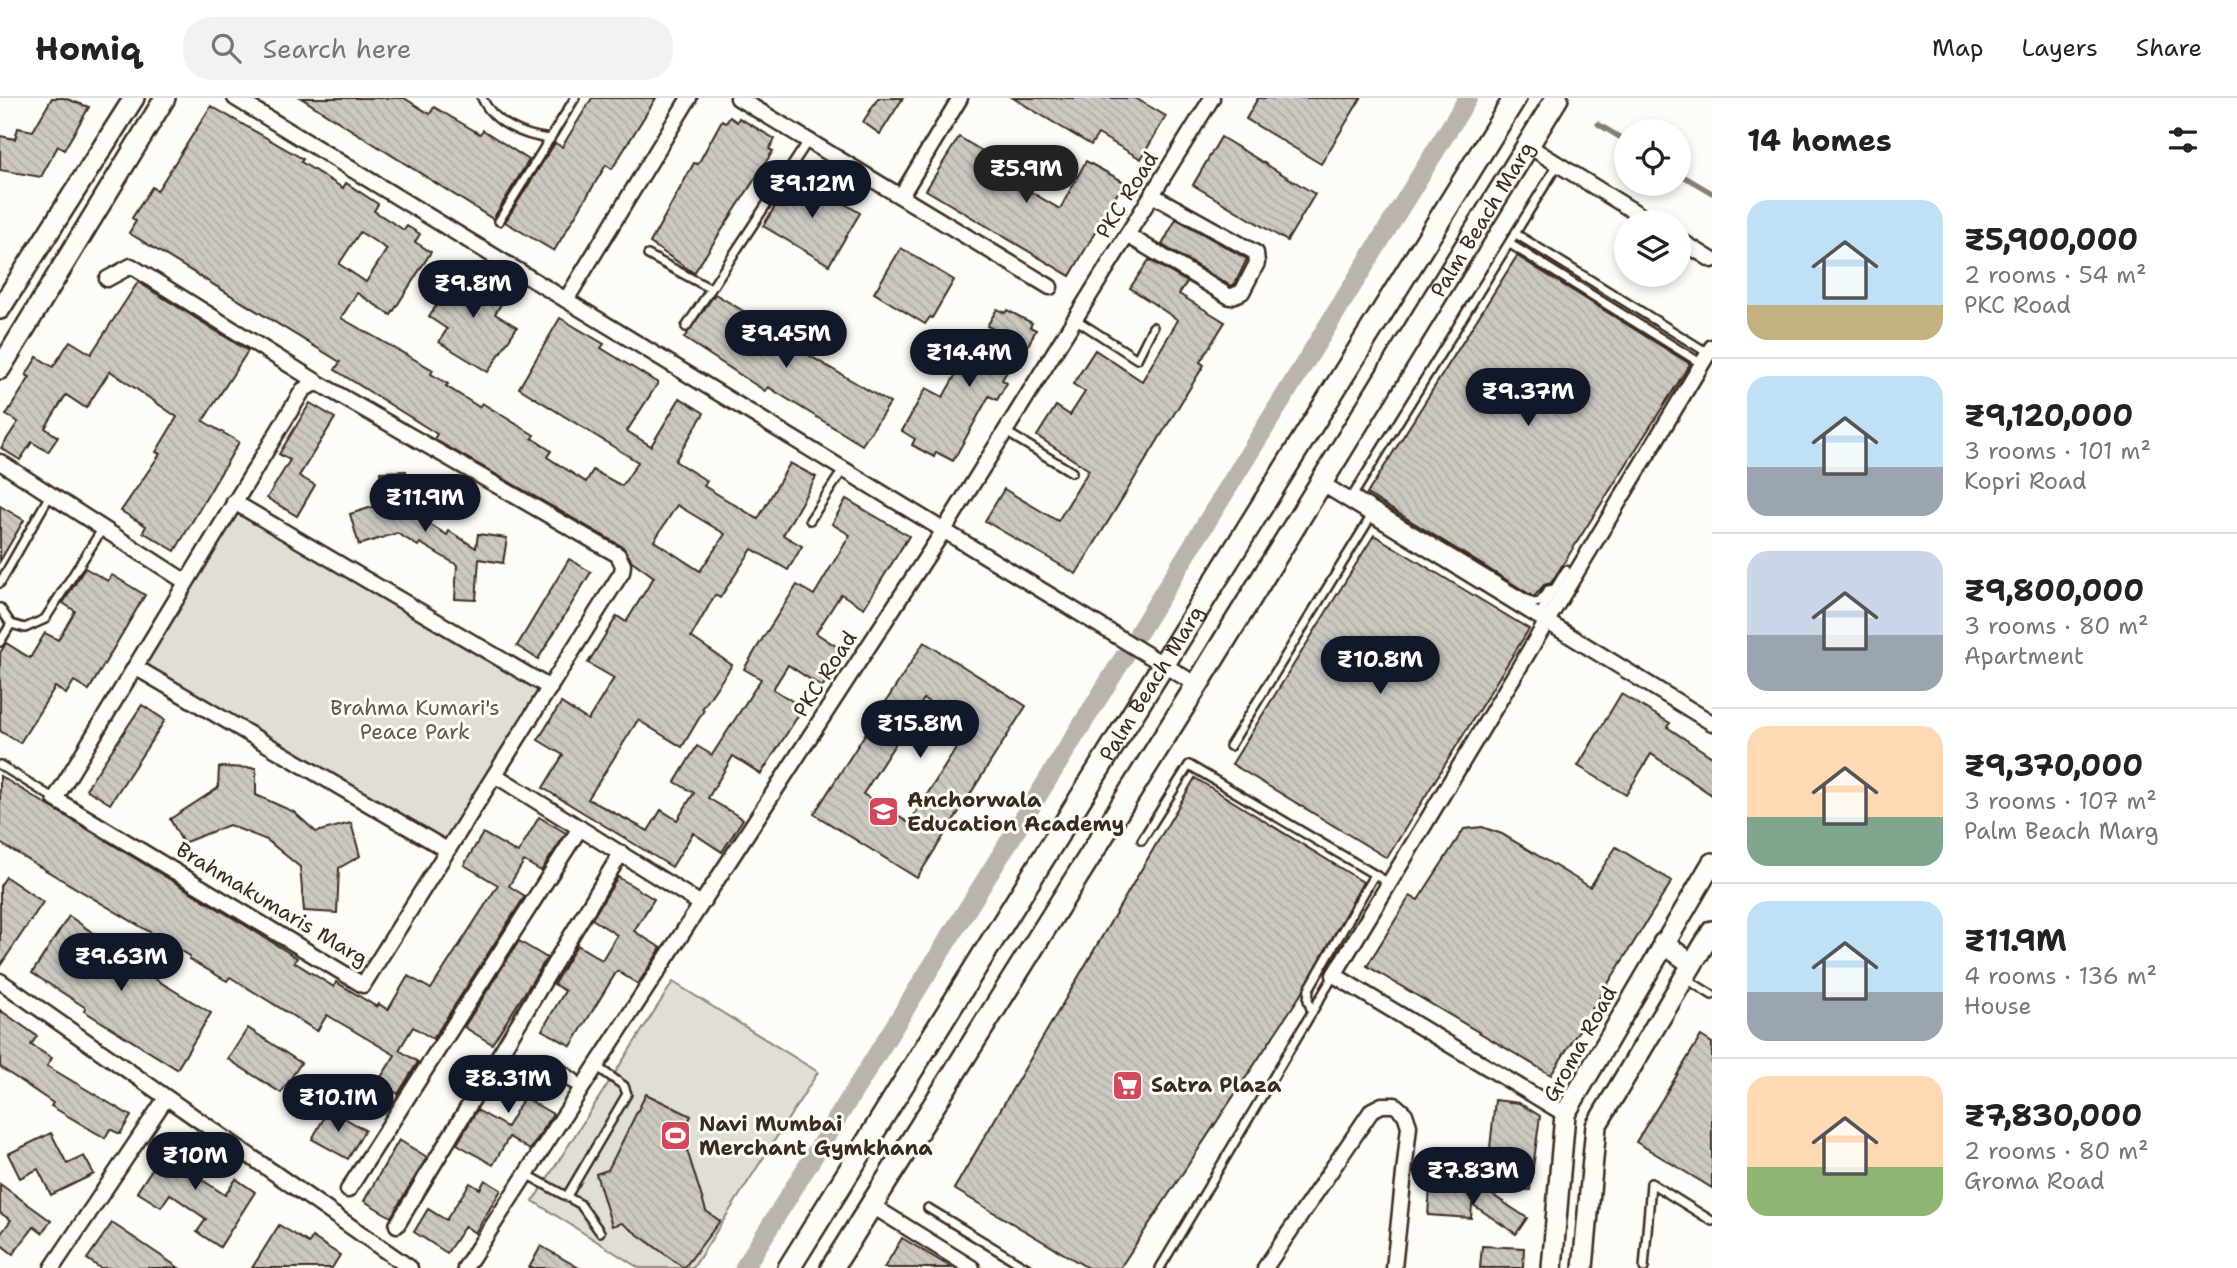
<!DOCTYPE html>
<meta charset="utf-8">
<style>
body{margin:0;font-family:"Shantell Sans",sans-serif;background:#f2f2f2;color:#222;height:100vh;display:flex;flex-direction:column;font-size:26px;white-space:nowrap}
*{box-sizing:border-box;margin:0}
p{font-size:23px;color:#767676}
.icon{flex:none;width:38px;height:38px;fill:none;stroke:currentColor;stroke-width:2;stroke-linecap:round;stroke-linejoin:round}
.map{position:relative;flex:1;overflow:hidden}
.sheet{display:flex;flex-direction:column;background:#fff;width:525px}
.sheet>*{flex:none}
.buttons{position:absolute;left:1614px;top:21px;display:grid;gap:14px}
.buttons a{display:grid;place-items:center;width:77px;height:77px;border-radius:50%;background:#fff;box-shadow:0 4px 10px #0003;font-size:35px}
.price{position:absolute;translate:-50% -60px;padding:0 16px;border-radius:24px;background:#111827;color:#fff;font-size:23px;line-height:46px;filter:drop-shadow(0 2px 4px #0008)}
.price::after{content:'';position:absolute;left:50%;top:42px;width:21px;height:16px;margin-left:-10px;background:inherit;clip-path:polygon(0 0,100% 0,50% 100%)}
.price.current{background:#222;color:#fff}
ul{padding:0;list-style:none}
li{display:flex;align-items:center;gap:21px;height:175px;padding:0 35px}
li+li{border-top:2px solid #e0e0e0}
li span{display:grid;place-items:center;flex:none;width:196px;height:140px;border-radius:21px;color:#555}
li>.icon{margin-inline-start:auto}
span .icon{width:84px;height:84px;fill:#fffc;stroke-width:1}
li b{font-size:30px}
h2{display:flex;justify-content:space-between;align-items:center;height:84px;padding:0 35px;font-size:30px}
header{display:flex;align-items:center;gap:42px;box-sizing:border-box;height:98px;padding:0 35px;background:#fff;border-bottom:2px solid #e0e0e0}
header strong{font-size:33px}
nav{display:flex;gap:38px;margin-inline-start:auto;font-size:24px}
.search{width:490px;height:63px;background:#f2f2f2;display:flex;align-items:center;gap:18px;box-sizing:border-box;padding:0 24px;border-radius:28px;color:#767676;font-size:26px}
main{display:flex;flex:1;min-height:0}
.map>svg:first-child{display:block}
</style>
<header>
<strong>Homiq</strong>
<div class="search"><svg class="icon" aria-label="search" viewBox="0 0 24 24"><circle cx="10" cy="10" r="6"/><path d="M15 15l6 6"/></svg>Search here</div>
<nav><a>Map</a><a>Layers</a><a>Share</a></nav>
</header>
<main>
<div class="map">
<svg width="1712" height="1170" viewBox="0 0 1712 1170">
<defs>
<pattern id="building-back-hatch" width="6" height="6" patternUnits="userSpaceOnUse" patternTransform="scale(1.75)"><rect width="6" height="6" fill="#cdc8c2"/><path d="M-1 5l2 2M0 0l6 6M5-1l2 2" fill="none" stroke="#b1aca6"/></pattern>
</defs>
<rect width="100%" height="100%" fill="#fdfcf7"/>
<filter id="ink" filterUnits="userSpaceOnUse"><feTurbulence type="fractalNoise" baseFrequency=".0143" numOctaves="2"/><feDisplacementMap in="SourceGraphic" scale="14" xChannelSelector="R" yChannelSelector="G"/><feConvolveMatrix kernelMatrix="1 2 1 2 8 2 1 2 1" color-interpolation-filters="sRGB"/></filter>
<g filter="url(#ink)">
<!-- park -->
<g fill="#e1ded7" stroke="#8e847a" stroke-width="2">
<path d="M234,404L550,590L447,752L135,569Z"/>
<path d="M673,884L818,974L693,1170H639L533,1103Z"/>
</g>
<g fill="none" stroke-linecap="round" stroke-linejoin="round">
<!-- stream -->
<g stroke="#887d74" stroke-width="5">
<path d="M1598,26L1626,43"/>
<path d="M1678,75L1712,95"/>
</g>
<!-- canal -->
<g stroke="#bbb4ad" stroke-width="19">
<path d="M1139,534L1468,0"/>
<path d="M744,1170L1124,559"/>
</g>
</g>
<!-- building -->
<g fill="url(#building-back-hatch)" stroke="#3b2a1e" stroke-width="2" fill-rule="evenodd">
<path d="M52,0H64L89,9L64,52L58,48L41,79L0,72V38L15,41L18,30L33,33Z"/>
<path d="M301,0H404L430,16L434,9L480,36L483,32L529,62L493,121Z"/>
<path d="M592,0H656L612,71L606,67L554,153L505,124L555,45L562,49Z"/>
<path d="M878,0H903L880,36L863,24Z"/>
<path d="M1013,0H1135L1166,18L1141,61L1098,36L1091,47Z"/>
<path d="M1258,0H1361L1321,66L1246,21Z"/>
<path d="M211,8L303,61L301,64L343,90L346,85L378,106L374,113L404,132L407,128L420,136L415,144L431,154L391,217L357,195L341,220L433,272L431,276L448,286L446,288L479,309L482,305L534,337L532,340L551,353L547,359L586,384L593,372L622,388L638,364L519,290L560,220L604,246L601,250L658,285L627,333L651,348L680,300L704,315L675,363L707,383L704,388L758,421L790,365L816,379L783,437L802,448L788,472L752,451L720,500L715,497L691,539L732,567L702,611L704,612L682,649L638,622L588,701L648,733L661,712L677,722L694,695L675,684L697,648L712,657L761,581L744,571L761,543L797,487L814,497L850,437L832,426L846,401L909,438L864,510L841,496L816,535L845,554L822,589L788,567L773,591L803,610L761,676L733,658L708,700L743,721L722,754L693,735L672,769L543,690L563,657L538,642L561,605L588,622L614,580L588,565L617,518L626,524L654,479L632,463L623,449L434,341L437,336L335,272L340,264L129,135L136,123L132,120L152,89L157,93ZM360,134L387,151L366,184L339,166ZM677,407L725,436L700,473L654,443Z"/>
<path d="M730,19L737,24L739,20L775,41L769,51L773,53L694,175L650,145L694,65L698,66L722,22L726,25Z"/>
<path d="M959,39L1009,69L1004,78L1060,111L1086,63L1124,84L1070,178L926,92Z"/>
<path d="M1221,39L1315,96L1287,143L1193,87Z"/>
<path d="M795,76L860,115L829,167L763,128Z"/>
<path d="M1176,121L1247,161L1235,186L1231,188L1162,147Z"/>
<path d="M901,150L954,182L932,220L930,219L925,226L874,195Z"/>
<path d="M1517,158L1690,266L1551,485L1544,487L1534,499L1367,396Z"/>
<path d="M1149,162L1187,184L1179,196L1225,224L1200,264L1204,267L1076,476L985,423L1004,391L1058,423L1089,372L1037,338L1056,308L1070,317L1085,294L1073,286L1095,252L1142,283L1178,222L1130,190Z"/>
<path d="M461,169L506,198L495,216L517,229L488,274L439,244L447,231L429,219Z"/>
<path d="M138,184L248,253L203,323L239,344L175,453L143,434L146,428L121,413L160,356L156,354L177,319L110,273L86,310L66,297L45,330L58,339L48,354L32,344L20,362L1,350L18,324L6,317L30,279L26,277L37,259L53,269L70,243L91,256Z"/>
<path d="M715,196L750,217L747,221L890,305L862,347L768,289L765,293L684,240Z"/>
<path d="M997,211L1005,215L1007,212L1032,225L1030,229L1036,232L1025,253L1020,250L1002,282L1007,285L997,302L989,298L953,363L936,354L934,359L912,347L915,341L902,333L926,290L943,299L965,260L973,264L992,230L987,228Z"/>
<path d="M310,305L335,320L299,378L315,387L297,418L267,400L290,362L279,356Z"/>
<path d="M406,373L407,412L447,437L449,433L476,450L478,436L507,440L503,465L479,461L476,502L455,501L457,467L420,445L418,448L397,435L359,447L350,416L382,406L380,374Z"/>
<path d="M0,408L24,422L0,463Z"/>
<path d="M1374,437L1529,531L1387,760L1232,666Z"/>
<path d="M569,461L591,474L538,561L517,548Z"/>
<path d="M85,470L108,483L112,477L145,497L89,592L74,583L66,596L55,589L20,645L0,633V555L6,545L30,560L45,535L58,542L75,513L63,505Z"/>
<path d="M924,544L1026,608L917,780L814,716ZM924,601L969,630L909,725L863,696Z"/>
<path d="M1621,596L1670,625L1667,629L1712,659V697L1651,656L1626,697L1578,668Z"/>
<path d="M142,607L165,622L110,706L86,691Z"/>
<path d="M219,669L256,670V697L294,714L316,734L351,725L360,758L339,770L337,815L304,813L300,769L267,742L229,727L183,745L170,721L218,690Z"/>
<path d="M0,678L251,831L297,860L294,864L334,889L336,884L377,909L379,906L388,912L408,878L431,891L498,787L464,767L483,735L518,755L539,719L566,735L541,773L524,763L509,788L525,798L433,941L413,929L399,952L418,964L398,996L378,984L395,957L327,917L317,933L230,879L227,883L189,861L190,858L0,745Z"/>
<path d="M1195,680L1363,784L1303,893L1120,1170H1088L954,1091Z"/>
<path d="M1482,729L1502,736L1590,789L1616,749L1672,783L1551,977L1367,868L1410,798L1418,802L1464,731Z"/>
<path d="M6,779L43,804L0,868V788Z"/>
<path d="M618,779L654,801L634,833L661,850L638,886L617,873L571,948L542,932L565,893L554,886L577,847L602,862L617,837L592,821Z"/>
<path d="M69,818L143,870L142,873L211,915L177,971L84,913L86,910L32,875Z"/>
<path d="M519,843L547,860L492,946L464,929Z"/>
<path d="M0,912L37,938L31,947L52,960L47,968L131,1018L120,1036L110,1031L105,1040L51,1008L53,1005L0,969Z"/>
<path d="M248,930L301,965L281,995L228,961Z"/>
<path d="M1701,938L1712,945V1090L1636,1044Z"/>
<path d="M511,956L543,974L527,1001L553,1016L530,1052L509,1039L493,1067L457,1046L477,1012L507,1029L522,1003L493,987Z"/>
<path d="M646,996L691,1018L682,1036L706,1113L720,1123L684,1170L622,1125L612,1128L596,1076L608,1072Z"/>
<path d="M1495,1002L1519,1005L1540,1018L1530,1092L1486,1089Z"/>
<path d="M329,1011L365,1032L348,1061L312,1041Z"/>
<path d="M51,1035L67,1066L84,1058L94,1076L51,1097L38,1071L20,1080L8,1056Z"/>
<path d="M173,1039L199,1057L189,1073L225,1097L236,1081L255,1094L220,1149L197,1134L206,1121L170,1096L161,1109L137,1094Z"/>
<path d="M399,1042L427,1059L391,1119L364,1103Z"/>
<path d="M485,1082L501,1092L475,1135L465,1128L447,1155L414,1134L428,1111L446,1122L470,1085L480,1091Z"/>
<path d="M0,1086L51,1123L42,1135L34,1129L13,1156L0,1146V1137L11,1122L0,1115Z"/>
<path d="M1430,1090L1488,1094L1527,1120L1516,1136L1472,1106L1471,1120L1428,1117Z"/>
<path d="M112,1125L179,1170H100L87,1161Z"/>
<path d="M279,1127L309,1145L312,1139L340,1157L332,1170H252Z"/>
<path d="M902,1140L952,1170H884Z"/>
<path d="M541,1148L579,1170H529Z"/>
<path d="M1482,1148L1524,1150L1523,1170H1480Z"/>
</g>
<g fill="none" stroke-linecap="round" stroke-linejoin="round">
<defs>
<g id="lane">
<path d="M482,0C493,25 524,38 550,41"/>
<path d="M499,123L575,0"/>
<path d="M1516,136L1708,255"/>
<path d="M1510,146L1702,266"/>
<path d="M648,157L711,191"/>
<path d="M1075,221L1137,261L1153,229"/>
<path d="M686,229L808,43"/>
<path d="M1006,334L1072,374"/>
<path d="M1353,396L1533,505L1540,504L1548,492L1555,491"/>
<path d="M1350,402L1558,66"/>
<path d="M810,422L843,372"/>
<path d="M0,485L50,397"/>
<path d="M0,510L11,526L25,530L45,521L103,430"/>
<path d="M1538,518L1566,472"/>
<path d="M0,544L11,526"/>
<path d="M1230,648L1372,417"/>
<path d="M0,667L55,701"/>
<path d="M1142,742L1189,667L1389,785"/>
<path d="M1685,880L1712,897"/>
<path d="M1312,914L1308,902L1309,891L1374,777"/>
<path d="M526,1076L580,1106L600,1134"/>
<path d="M567,1098L627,996L624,988L596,968"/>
<path d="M928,1110L1027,1170"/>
<path d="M1160,1170L1334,877"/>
<path d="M1644,1170L1651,1085L1712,1123"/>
</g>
<g id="street">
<path d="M235,0L1197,587"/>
<path d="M738,0L1050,189"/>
<path d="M1527,47L1651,124"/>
<path d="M901,98L960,0"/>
<path d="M1127,137L1230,199L1242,194L1257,165L1256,155L1152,97"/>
<path d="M1678,141L1712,162"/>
<path d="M107,181L131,168L320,286L618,457L623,467L622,474L363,887L55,701L303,292L313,286H320"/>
<path d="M566,202L689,0"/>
<path d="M0,364L186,484"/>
<path d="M1321,385L1712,625"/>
<path d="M234,404L550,590"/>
<path d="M135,569L447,752"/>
<path d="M495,677L701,806"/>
<path d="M0,883L410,1170"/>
<path d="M545,963L573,983"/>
<path d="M1565,1016L1334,877L1712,249"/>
<path d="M348,1092L580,730"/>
<path d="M871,1107L972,1170"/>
<path d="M397,1127L621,755"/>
<path d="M52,1170L166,1000"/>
<path d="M465,1170L944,432L1212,0"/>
<path d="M1265,1170L1372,1012L1382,1007H1395L1405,1016L1409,1028L1394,1170"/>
</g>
<g id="secondary">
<path d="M0,211L134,0"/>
<path d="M0,271L165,0"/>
<path d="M1663,845L1692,866"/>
<path d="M1552,1170L1565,1016L1712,765"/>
<path d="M1583,1170L1596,1028L1712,833"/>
</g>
<g id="primary">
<path id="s1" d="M789,1170L1515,0"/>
<path id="s2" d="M832,1170L1197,587L1557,0"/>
</g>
</defs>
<!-- lane casing -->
<use href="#lane" stroke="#3b2a1e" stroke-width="12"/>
<!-- street casing -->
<use href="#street" stroke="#3b2a1e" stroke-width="19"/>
<!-- secondary casing -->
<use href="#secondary" stroke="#3b2a1e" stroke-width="24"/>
<!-- primary casing -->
<use href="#primary" stroke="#3b2a1e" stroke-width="26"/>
<!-- lane -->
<use href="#lane" stroke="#fdfcf7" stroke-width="7"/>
<!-- street -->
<use href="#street" stroke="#fdfcf7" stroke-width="14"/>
<!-- secondary -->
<use href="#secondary" stroke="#fdfcf7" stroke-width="19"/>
<!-- primary -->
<use href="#primary" stroke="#fdfcf7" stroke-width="21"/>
</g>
</g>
<!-- icons -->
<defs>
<symbol id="school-square" viewBox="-11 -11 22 22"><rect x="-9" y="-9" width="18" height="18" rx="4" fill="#d1495b" stroke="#fdfcf7"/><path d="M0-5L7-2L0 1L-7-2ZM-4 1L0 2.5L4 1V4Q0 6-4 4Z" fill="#fff"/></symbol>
<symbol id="supermarket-square" viewBox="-11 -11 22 22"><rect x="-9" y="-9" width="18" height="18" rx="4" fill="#d1495b" stroke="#fdfcf7"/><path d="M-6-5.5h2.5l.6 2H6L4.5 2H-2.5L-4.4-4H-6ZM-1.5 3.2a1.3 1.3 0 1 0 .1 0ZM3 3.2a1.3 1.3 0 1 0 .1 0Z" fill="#fff"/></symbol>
<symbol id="stadium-square" viewBox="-11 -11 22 22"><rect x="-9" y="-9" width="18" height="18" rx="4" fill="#d1495b" stroke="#fdfcf7"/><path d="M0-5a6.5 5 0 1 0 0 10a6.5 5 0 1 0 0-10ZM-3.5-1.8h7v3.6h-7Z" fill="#fff"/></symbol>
</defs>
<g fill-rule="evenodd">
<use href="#school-square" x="866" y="696" width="35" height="35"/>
<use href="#supermarket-square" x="1110" y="970" width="35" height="35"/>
<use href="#stadium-square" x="658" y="1020" width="35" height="35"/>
</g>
<g text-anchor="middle" stroke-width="6" stroke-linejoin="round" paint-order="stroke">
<!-- street labels -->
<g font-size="21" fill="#3b2a1e" stroke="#fdfcf7">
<text transform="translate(1127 97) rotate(-58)" y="7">PKC Road</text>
<text dy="7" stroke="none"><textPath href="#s2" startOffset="1234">Palm Beach Marg</textPath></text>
<text transform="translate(825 576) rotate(-57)" y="7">PKC Road</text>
<text dy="7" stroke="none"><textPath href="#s1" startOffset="688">Palm Beach Marg</textPath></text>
<text transform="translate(272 806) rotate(31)" y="7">Brahmakumaris Marg</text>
<text transform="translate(1580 946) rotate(-61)" y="7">Groma Road</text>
</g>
<!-- park labels -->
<g font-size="21" fill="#64574c" stroke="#fdfcf7">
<text x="415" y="617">Brahma Kumari's<tspan x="415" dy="24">Peace Park</tspan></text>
</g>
<!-- poi labels -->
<g font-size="21" font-weight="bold" fill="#3b2a1e" stroke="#fdfcf7" text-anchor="start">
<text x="907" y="709">Anchorwala<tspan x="907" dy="24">Education Academy</tspan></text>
<text x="1151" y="994">Satra Plaza</text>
<text x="699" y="1033">Navi Mumbai<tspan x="699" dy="24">Merchant Gymkhana</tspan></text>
</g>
</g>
</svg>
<div class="buttons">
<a><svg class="icon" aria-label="locate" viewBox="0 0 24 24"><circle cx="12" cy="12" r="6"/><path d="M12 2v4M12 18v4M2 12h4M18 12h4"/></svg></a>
<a><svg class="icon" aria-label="layers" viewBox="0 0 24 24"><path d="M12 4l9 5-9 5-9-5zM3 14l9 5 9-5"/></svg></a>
</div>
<b class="price current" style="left:1026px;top:107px">₹5.9M</b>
<b class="price" style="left:812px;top:122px">₹9.12M</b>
<b class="price" style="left:473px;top:222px">₹9.8M</b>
<b class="price" style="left:786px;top:272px">₹9.45M</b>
<b class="price" style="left:969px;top:291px">₹14.4M</b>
<b class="price" style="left:1528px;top:330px">₹9.37M</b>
<b class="price" style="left:425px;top:436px">₹11.9M</b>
<b class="price" style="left:1380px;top:598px">₹10.8M</b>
<b class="price" style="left:920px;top:662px">₹15.8M</b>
<b class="price" style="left:121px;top:895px">₹9.63M</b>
<b class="price" style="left:508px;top:1017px">₹8.31M</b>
<b class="price" style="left:338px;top:1036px">₹10.1M</b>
<b class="price" style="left:195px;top:1094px">₹10M</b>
<b class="price" style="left:1473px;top:1109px">₹7.83M</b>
</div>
<section class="sheet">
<h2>14 homes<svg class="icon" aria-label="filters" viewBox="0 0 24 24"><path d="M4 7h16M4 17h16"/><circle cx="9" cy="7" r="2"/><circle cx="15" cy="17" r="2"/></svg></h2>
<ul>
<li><span style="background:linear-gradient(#bfe0f5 75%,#c2b280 0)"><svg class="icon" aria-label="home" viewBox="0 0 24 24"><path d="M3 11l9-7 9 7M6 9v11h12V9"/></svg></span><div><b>₹5,900,000</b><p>2 rooms · 54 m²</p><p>PKC Road</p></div></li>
<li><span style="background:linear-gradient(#bfe0f5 65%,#9aa5b1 0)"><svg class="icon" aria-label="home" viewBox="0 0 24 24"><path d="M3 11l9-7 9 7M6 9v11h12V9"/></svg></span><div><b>₹9,120,000</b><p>3 rooms · 101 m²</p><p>Kopri Road</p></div></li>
<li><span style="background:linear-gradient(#c9d6e8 60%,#9aa5b1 0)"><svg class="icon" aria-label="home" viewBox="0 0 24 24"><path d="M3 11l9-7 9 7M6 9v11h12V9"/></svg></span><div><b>₹9,800,000</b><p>3 rooms · 80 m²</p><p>Apartment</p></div></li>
<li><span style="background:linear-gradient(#ffd9b3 65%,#7fa58c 0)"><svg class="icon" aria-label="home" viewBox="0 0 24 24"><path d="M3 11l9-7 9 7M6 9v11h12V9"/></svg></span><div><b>₹9,370,000</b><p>3 rooms · 107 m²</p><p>Palm Beach Marg</p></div></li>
<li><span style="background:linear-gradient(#bfe0f5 65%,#9aa5b1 0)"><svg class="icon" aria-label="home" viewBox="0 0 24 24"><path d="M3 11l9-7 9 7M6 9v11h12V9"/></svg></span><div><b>₹11.9M</b><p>4 rooms · 136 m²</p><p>House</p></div></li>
<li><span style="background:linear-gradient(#ffd9b3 65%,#8fb573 0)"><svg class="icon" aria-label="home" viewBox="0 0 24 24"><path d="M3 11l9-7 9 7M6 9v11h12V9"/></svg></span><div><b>₹7,830,000</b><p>2 rooms · 80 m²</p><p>Groma Road</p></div></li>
</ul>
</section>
</main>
